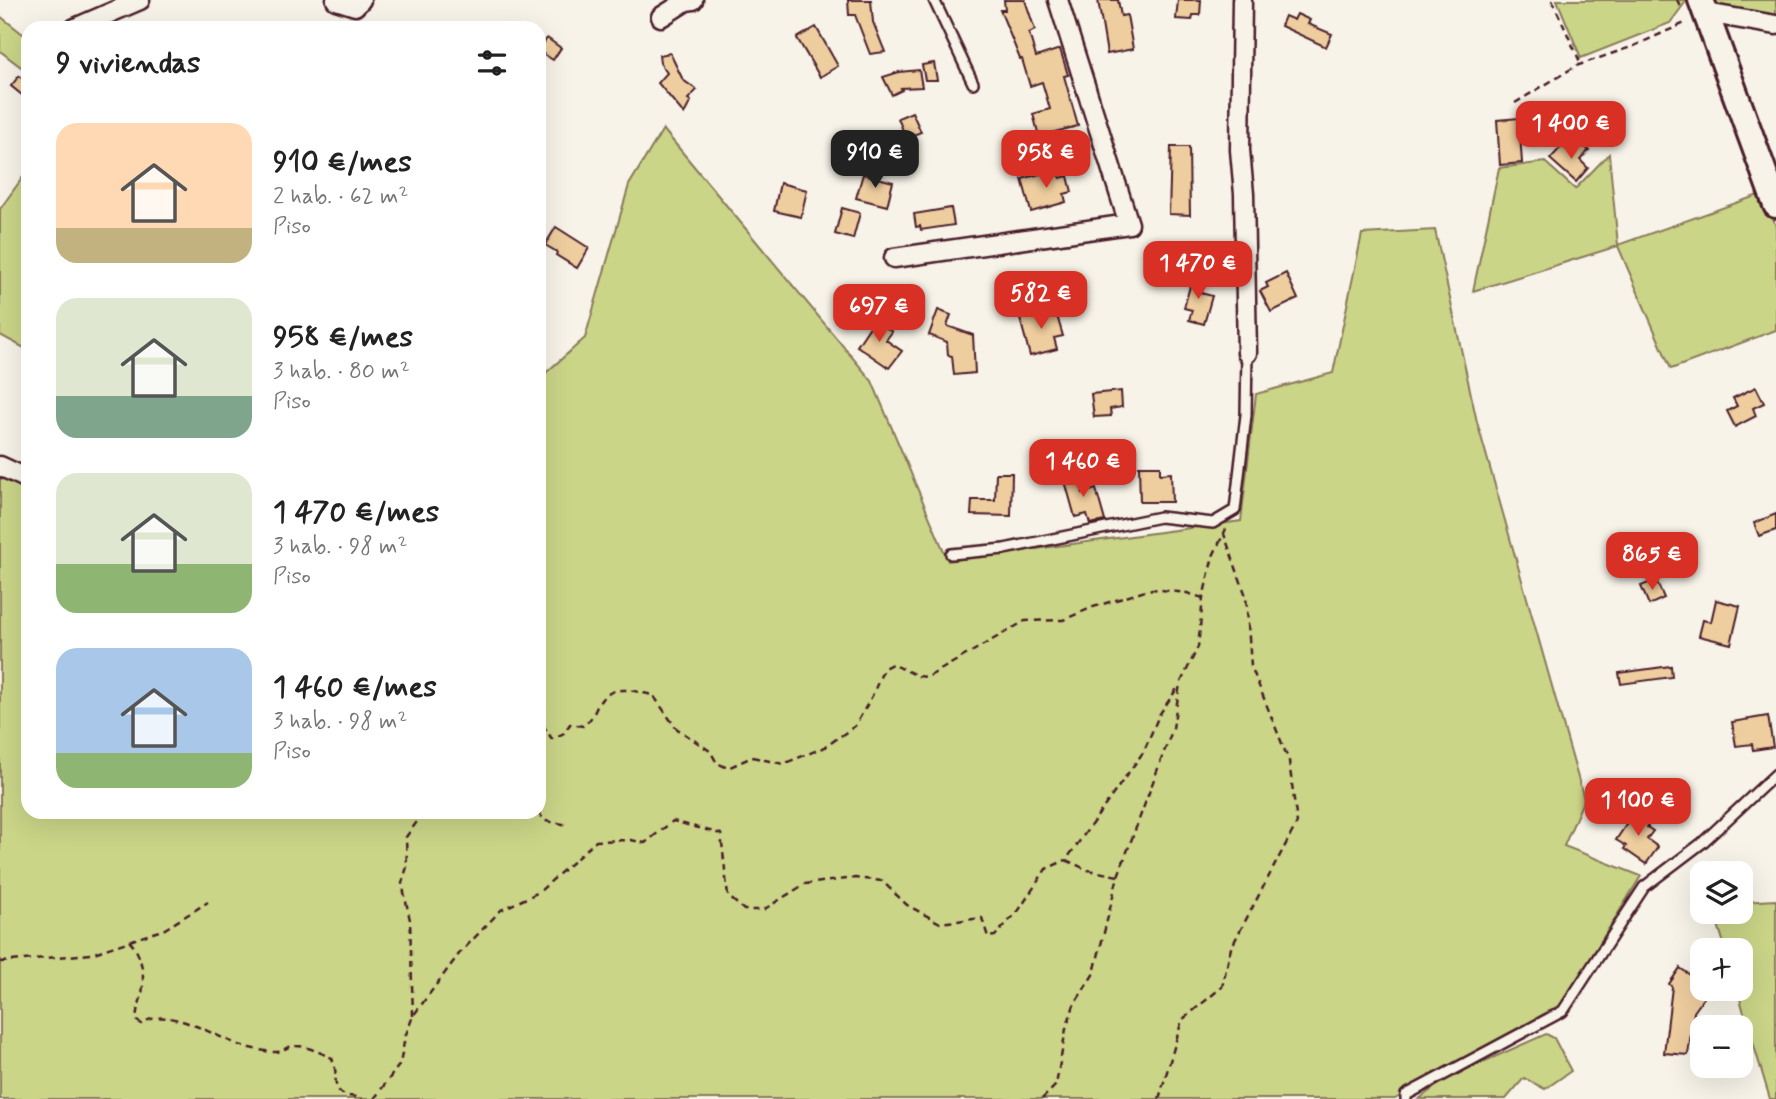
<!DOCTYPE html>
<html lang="es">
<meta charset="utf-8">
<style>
body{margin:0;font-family:Mynerve,sans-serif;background:#f6f6f6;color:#222;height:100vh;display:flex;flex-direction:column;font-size:26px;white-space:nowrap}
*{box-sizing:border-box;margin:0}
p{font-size:23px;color:#767676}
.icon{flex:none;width:38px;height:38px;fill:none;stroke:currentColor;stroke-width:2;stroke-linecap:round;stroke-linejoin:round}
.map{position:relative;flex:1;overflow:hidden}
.sheet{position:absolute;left:21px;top:21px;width:525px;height:798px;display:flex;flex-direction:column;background:#fff;border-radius:21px;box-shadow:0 7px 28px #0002}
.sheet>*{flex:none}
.buttons{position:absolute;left:1690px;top:861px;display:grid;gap:14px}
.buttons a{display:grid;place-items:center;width:63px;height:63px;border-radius:14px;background:#fff;box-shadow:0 7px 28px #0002;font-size:35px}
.price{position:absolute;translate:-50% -60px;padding:0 16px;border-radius:14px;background:#d93025;color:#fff;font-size:23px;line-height:46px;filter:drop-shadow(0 2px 4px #0008)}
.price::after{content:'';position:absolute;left:50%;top:42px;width:21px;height:16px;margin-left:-10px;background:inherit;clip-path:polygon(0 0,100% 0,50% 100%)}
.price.selected{background:#222;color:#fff}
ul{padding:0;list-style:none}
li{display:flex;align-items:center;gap:21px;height:175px;padding:0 35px}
li span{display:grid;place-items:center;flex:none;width:196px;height:140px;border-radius:21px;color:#555}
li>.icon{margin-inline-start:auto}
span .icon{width:84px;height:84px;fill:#fffc;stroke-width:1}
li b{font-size:30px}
h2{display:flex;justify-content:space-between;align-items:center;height:84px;padding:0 35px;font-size:30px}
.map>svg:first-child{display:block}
</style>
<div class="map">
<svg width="1776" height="1099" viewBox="0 0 1776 1099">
<rect width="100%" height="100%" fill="#f7f3e8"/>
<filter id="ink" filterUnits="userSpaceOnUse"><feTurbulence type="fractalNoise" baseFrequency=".0143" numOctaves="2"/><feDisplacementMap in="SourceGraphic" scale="14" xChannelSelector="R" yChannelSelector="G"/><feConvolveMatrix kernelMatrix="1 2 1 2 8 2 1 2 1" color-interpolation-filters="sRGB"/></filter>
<g filter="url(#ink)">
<!-- green -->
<g fill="#cad588" stroke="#8a7a5a" stroke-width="2">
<path d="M1557,0H1687L1670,23L1581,58Z"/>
<path d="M1711,0H1776V21L1715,11Z"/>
<path d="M0,16L28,38V58L21,67L0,51Z"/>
<path d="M663,129L872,381L948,561L1241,521L1256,394L1333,373L1362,234L1435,230L1477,422L1584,799L1564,846L1641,876L1563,1003L1395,1099H0V476L28,488V812H539V379L585,338L629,185Z"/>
<path d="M1609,154L1618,245L1764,193L1776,227V330L1671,369L1618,246L1473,291L1499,168L1545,162L1575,189Z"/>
<path d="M28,170V350L0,335V209Z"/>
<path d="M1776,900V1099H1770L1737,989H1741V950H1726L1714,912H1741V902Z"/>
<path d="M1546,1034L1554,1038L1571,1071L1545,1089L1524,1078L1506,1099H1419L1447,1078Z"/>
</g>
<!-- building -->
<g fill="#eecd9f" stroke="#4a1f2b" stroke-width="2">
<path d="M848,0H871L873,22L885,52L870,54L855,15H849Z"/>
<path d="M1004,0H1025L1035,30L1029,33L1036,57L1060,49L1068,75L1064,76L1078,126L1039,136L1033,114L1050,109L1042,82L1030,86L1022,59H1020L1000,10H1005Z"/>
<path d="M1098,0H1118L1121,16L1127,15L1133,49L1107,54Z"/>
<path d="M1178,0H1201L1200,15H1193L1192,20L1176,19Z"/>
<path d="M1297,14L1310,20L1308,24L1332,34L1326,47L1281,26L1285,16L1294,20Z"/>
<path d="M816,27L838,66L820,77L797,38Z"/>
<path d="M547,38L561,48L553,60L539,51Z"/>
<path d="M670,53L683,80L697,90L688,99L691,101L684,114L658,83L667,73L660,63L659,55Z"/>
<path d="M934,63L937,80H925L922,65Z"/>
<path d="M919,70L922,87L901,88L902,90L892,95L883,77L899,72Z"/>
<path d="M19,76L28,83V100L11,86Z"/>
<path d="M912,112L921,132L906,138L898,118Z"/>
<path d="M1519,118L1522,163L1500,165L1497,120Z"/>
<path d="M1579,142L1589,150L1580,160L1588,168L1576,182L1550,159L1562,146L1570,152Z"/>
<path d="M1171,147H1189L1190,215L1169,214Z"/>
<path d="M1057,169L1060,178L1068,176L1072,192L1064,194L1066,202L1031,212L1022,179Z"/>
<path d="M863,174L893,182L887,206L856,198Z"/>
<path d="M780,183L807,190L801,217L774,211Z"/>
<path d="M842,208L860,213L853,239L835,234Z"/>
<path d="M951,208L954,225L921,230L920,226L916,227L914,214Z"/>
<path d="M556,227L589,248L577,268L556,255L557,252L545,245Z"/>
<path d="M1286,273L1298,299L1271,312L1260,291L1268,287L1266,283Z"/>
<path d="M1193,275L1205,278L1201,293L1212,296L1204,324L1189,320L1192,310L1184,308Z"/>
<path d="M1055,309L1063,336L1054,338L1057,349L1030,356L1019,315L1033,312L1034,315Z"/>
<path d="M938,310L951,315L947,326L973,335L975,373L954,375L952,356L948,355L947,342L929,335Z"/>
<path d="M875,319L892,332L886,340L902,351L889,368L857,346Z"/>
<path d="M1756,387L1764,403L1753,408L1756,416L1735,427L1727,411L1737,406L1733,398Z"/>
<path d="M1121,391L1122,407L1110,409L1111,416L1094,417L1091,394Z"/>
<path d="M1139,466H1160V474L1171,473L1172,502H1140Z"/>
<path d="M1077,470L1083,493L1096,489L1105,521L1090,524L1087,514L1075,517L1063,474Z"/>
<path d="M996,473H1012L1011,516L971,515L972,500H995Z"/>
<path d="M1776,514V530L1759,536L1754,523Z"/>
<path d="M1656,580L1664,598L1649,605L1641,586Z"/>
<path d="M1716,600L1740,606L1731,644L1699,636L1703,620L1711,622Z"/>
<path d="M1671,666L1672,677L1621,684L1619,673Z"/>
<path d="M1768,716L1773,747L1753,750L1752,744L1736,746L1732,722Z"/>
<path d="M1636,810L1652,820L1647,827L1653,831L1647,839L1658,847L1646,864L1624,849L1626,846L1616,840Z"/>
<path d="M1680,968L1703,984V989H1710L1694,1012L1688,1055L1664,1053L1672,987L1669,984Z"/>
</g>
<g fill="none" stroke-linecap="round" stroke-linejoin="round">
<defs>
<g id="lane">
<path d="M934,0L973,83"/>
<path d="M951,554L1004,549L1160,517L1213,523L1235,510L1246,415L1247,353"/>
<path d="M1406,1099V1095L1563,1011L1644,887L1702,843L1776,774"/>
</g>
<g id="street">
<path d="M336,0L355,6L361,0"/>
<path d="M1242,0L1240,150L1244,194L1247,353"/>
<path d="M1706,13L1776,25"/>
<path d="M661,17L686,1L693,0"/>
<path d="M75,28L140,0"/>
<path d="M894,258L1129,224L1058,0"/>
<path d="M0,466L28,479"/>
</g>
<path id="secondary" d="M1701,0L1776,205"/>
</defs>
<!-- lane casing -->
<use href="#lane" stroke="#4a1f2b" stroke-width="14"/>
<!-- street casing -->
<use href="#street" stroke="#4a1f2b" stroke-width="23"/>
<!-- secondary casing -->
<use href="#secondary" stroke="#4a1f2b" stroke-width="30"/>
<!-- path -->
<g stroke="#4a1f2b" stroke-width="2.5" stroke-dasharray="7 5" stroke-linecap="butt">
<path d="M1552,0L1581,64"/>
<path d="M1677,0L1682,9"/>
<path d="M1515,103L1576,66L1634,46L1687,22"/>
<path d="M539,678L545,707L541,722L552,739L564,733L570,724L583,726C597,715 594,707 603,698C616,684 637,692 653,695L676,728L710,751L717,763L728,768L752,757L783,764L825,747L855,726L872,696L884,668L892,664L918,676L928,677L1025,621L1063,620L1093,607L1152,589L1187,593L1203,598"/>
<path d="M538,812L545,821L569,825"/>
<path d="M1118,876L1088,870L1066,860L1144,751L1159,715L1178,687"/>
<path d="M129,941C142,953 145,977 142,994C140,1004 135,1011 137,1021L142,1024C167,1003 217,1039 243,1046C252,1049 267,1052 276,1052C283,1052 287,1045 296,1046C308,1046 320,1053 332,1058C333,1062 335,1065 335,1069C337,1080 332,1089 345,1095C351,1097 356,1096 362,1099"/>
<path d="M0,962L91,954L165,929L208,902"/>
<path d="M413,1016L410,920L402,883L407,867L406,837L424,812"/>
<path d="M374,1099L400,1064L405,1037L413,1016L459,954L501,910L539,892L596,841L631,840L645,843L673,821L721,834L728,896L744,910H763L805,884L855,878L882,881L907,905L940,923L982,918L988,937L995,936L1019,910L1046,869L1066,860"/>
<path d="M1042,1099L1056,1085L1066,1029L1074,1005L1094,973L1118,876L1173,728L1180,684L1198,647L1203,598L1213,556L1226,529"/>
<path d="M1159,1099L1182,1020L1222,987L1231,948L1297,823L1289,761L1251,666L1246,596L1224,534"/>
</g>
<!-- lane -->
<use href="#lane" stroke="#f7f3e8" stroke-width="9"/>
<!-- street -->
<use href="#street" stroke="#f7f3e8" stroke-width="18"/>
<!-- secondary -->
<use href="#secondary" stroke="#f7f3e8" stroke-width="24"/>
</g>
</g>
</svg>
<div class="buttons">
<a><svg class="icon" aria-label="layers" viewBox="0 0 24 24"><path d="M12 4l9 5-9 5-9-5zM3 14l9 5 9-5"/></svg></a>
<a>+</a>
<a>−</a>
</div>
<b class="price" style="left:1571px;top:161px">1 400 €</b>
<b class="price selected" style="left:875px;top:190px">910 €</b>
<b class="price" style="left:1046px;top:190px">958 €</b>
<b class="price" style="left:1198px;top:301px">1 470 €</b>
<b class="price" style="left:1041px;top:331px">582 €</b>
<b class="price" style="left:879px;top:344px">697 €</b>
<b class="price" style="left:1083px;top:499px">1 460 €</b>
<b class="price" style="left:1652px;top:592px">865 €</b>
<b class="price" style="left:1638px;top:838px">1 100 €</b>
<section class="sheet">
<h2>9 viviendas<svg class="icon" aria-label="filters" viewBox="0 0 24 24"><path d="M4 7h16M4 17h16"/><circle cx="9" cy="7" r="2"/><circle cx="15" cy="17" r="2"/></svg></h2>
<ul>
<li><span style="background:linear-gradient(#ffd9b3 75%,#c2b280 0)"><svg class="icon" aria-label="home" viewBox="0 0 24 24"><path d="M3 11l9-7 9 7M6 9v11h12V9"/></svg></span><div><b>910 €/mes</b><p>2 hab. · 62 m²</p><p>Piso</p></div></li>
<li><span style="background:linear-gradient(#dfe7d0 70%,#7fa58c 0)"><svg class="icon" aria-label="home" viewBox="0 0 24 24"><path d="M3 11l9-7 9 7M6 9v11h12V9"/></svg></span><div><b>958 €/mes</b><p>3 hab. · 80 m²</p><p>Piso</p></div></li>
<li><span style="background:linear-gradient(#dfe7d0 65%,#8fb573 0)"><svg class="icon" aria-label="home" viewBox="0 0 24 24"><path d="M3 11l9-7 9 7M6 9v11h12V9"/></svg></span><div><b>1 470 €/mes</b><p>3 hab. · 98 m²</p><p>Piso</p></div></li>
<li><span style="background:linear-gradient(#a9c7e8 75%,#8fb573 0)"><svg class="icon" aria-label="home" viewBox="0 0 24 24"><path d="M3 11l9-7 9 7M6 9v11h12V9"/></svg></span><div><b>1 460 €/mes</b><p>3 hab. · 98 m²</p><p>Piso</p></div></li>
</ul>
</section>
</div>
